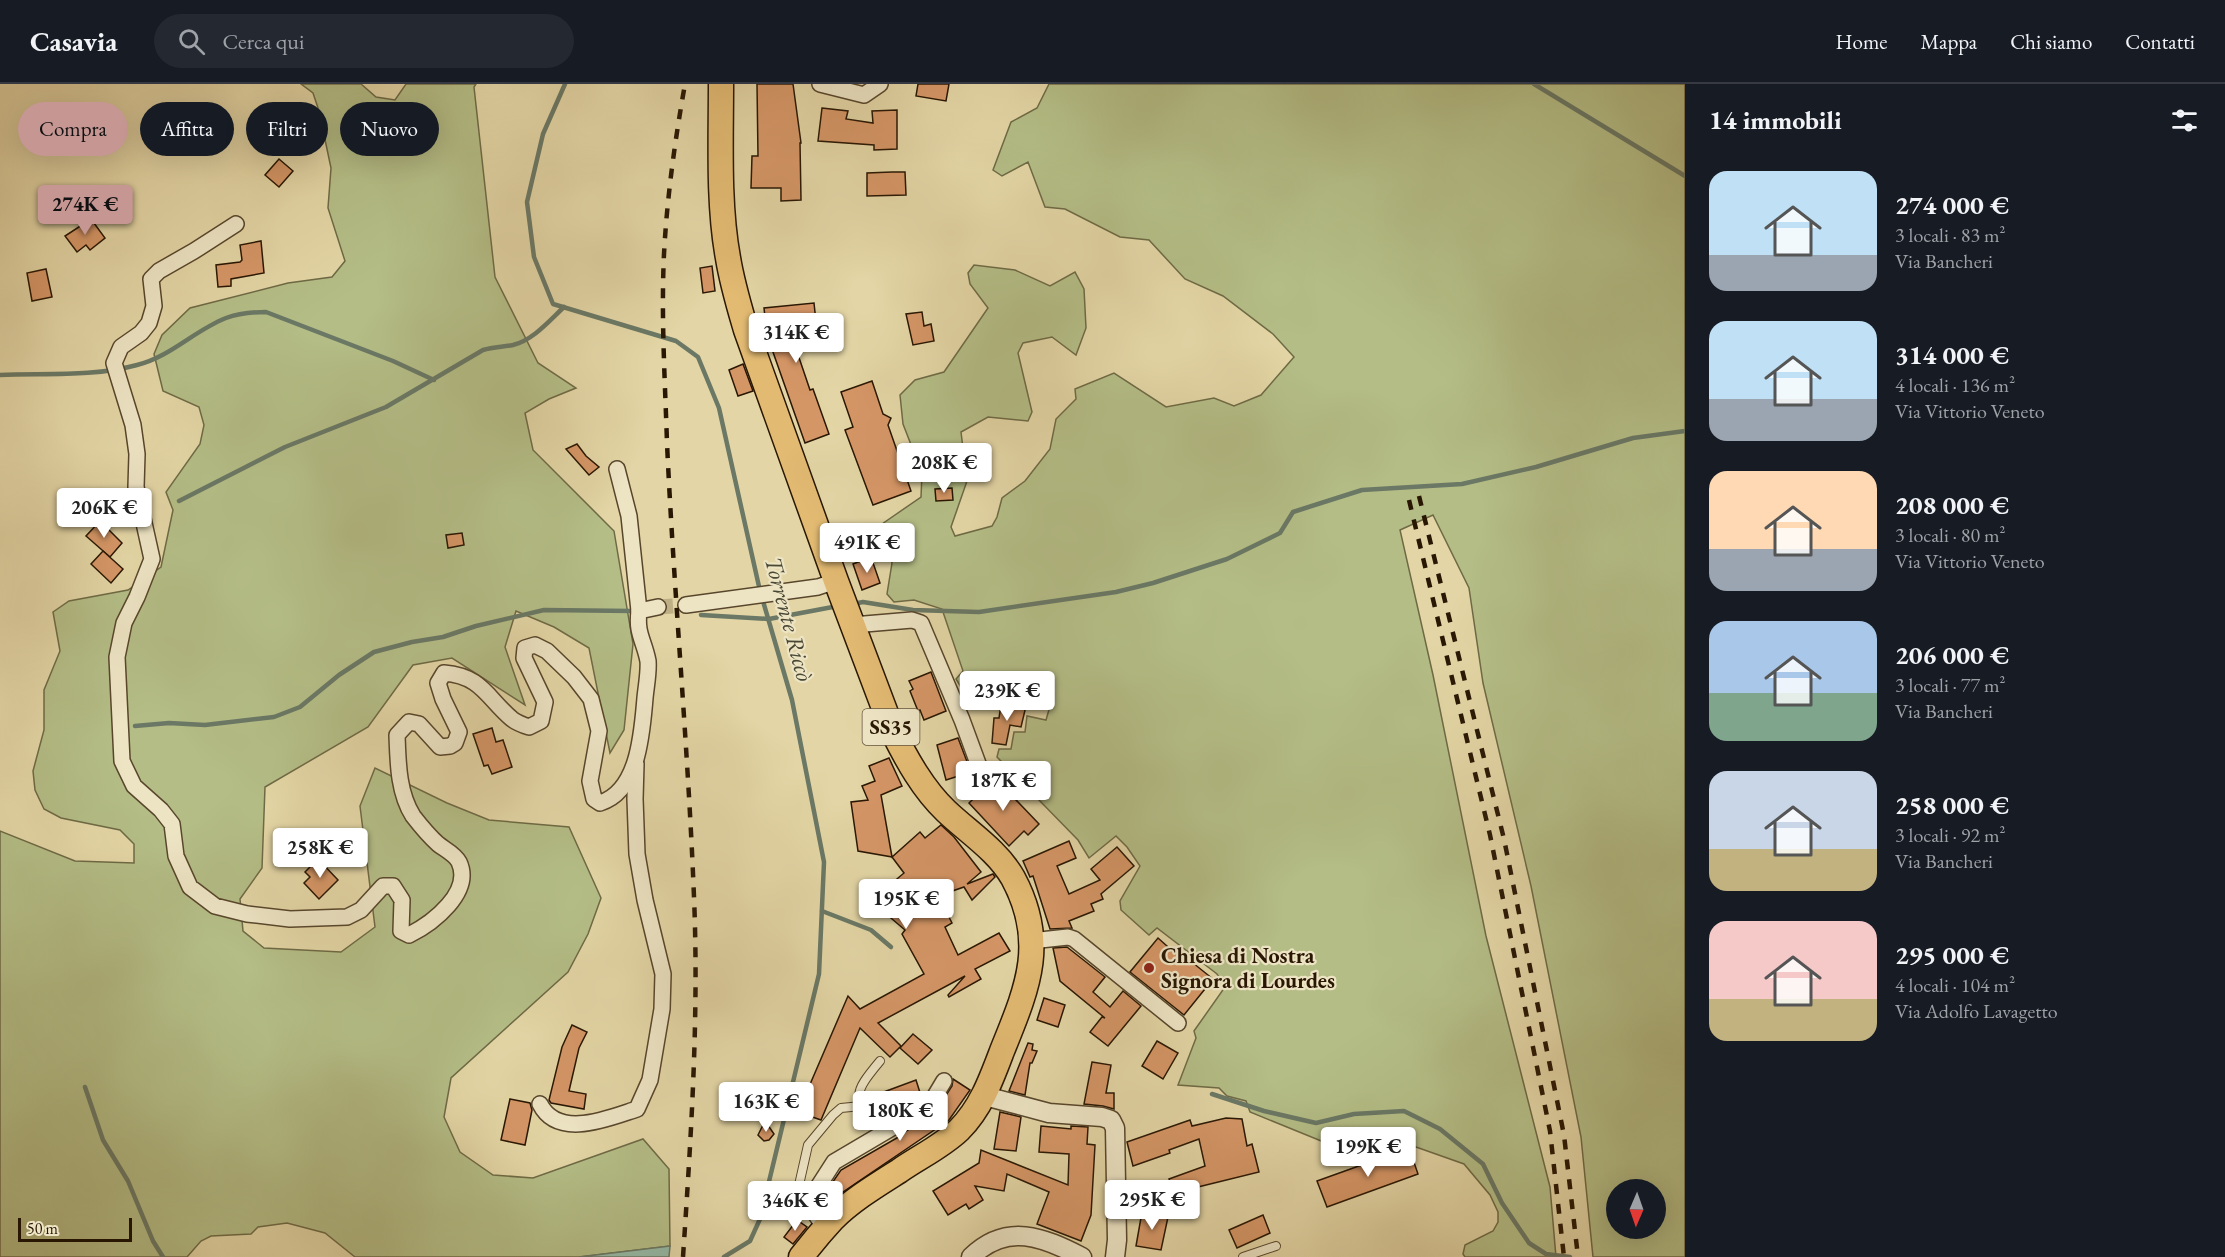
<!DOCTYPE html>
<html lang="it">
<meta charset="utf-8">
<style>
body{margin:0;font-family:"EB Garamond",serif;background:#242831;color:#f1f3f6;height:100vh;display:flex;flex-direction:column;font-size:22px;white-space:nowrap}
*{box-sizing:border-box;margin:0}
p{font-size:20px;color:#9ea1a6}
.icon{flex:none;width:33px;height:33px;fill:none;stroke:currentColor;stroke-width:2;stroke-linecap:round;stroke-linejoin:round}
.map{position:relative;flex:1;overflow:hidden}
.panel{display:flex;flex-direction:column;background:#171b24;width:540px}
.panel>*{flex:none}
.guide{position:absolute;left:18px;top:18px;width:570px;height:54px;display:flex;gap:12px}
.needle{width:39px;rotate:182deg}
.controls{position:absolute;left:1606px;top:1095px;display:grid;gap:12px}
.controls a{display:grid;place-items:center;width:60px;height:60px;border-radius:50%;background:#171b24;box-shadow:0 6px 24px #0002;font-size:30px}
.scale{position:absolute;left:18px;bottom:15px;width:114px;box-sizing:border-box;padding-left:6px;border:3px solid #291704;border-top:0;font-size:16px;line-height:21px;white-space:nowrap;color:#291704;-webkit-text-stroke:4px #ede4c4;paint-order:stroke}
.price{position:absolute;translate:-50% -51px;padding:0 14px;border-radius:6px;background:#fff;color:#222;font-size:20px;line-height:39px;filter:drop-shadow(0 2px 3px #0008)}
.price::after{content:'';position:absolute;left:50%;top:36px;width:18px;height:14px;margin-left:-9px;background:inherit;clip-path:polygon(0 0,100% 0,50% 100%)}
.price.active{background:#c59692;color:#111}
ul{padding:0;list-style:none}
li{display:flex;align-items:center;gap:18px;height:150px;padding:0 24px}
li span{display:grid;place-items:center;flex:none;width:168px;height:120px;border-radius:18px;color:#555}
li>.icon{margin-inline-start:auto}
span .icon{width:72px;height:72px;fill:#fffc;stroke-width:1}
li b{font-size:26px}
h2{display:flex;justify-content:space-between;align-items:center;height:72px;padding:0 24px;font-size:26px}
.tag{padding:0 21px;border-radius:27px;background:#171b24;box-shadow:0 6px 24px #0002;font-size:21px;line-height:54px}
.tag.active{background:#c59692;color:#111}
header{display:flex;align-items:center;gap:36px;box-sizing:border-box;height:84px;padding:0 30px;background:#171b24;border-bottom:2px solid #363941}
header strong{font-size:28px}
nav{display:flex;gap:33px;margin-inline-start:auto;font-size:21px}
.search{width:420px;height:54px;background:#242831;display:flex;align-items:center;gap:15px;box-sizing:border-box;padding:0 21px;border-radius:33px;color:#9ea1a6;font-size:22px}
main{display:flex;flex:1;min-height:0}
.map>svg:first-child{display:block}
</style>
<header>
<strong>Casavia</strong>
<div class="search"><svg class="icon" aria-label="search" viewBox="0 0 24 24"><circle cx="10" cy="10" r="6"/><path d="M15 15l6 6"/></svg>Cerca qui</div>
<nav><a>Home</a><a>Mappa</a><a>Chi siamo</a><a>Contatti</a></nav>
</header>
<main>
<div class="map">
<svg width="1685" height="1173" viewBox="0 0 1685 1173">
<rect width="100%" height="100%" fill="#e3d5a5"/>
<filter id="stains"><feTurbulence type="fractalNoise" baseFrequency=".00333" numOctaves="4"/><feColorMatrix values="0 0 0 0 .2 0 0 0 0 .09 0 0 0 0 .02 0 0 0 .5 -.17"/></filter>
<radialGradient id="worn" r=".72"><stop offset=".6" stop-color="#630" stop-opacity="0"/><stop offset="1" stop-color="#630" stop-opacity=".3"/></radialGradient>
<!-- green -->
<g fill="#b4bd86" stroke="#6e6a45" stroke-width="1.5" fill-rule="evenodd">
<path d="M301,0H361L376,13L395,16L406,0H476L474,3L495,193L538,279L576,304L549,315L525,329L533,366L614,447L633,560L624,646L610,669L589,564L554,543L516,527L505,563L525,621L452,574L413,581L368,643L265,703L262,784L240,815L243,847L264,864L341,868L375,843L360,722L375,684L447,719L489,736L569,743L601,814L588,850L568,888L451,994L444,1033L460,1068L493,1091L533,1094L643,1055L669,1085L670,1162L579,1173H355L325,1149L287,1139L258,1143L251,1150L211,1152L201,1157L187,1173H0V747L75,777L134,779V760L120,746L61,734L44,725L35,706L33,687L44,646V606L60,567L53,528L69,517L128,506L161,483L173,426L166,408L200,360L204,341L199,323L163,307L154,270L162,251L190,224L288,199L332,193L345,177L328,124L331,84L319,27L313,9Z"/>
<path d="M1049,0H1685V1173H1593L1581,1053L1531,802L1483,599L1469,504L1433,431L1400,446L1433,591L1486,852L1550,1103L1556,1173H1465L1463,1170L1465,1161L1493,1147L1498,1138V1128L1490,1111L1464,1080L1416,1063L1371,1057L1352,1061H1331L1250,1028L1246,1017L1227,1012L1219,1004L1178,1001L1196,954L1194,947L1225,903L1217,890L1157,844L1149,851L1121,826L1120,817L1140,782L1127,763L1116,752L1089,774L1078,756L997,673L999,665H1011L1014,648H1025L1027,632L1046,636L1052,615C1036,611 1010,599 996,607C987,613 982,619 972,621L956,595L963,587L942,525L914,516L894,518L887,510L892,479L882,440L921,413L922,389L903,340L900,311L915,296L944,288L988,224L970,200L968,189L974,181L1015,186L1050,202L1075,188L1084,205L1086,244L1076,271L1052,253L1023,259L1018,269L1032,328L1028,337L988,333L961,348L967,397L951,443L955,452L992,442L997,433L1002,414L1025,397L1050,365L1056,335L1076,315L1075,305L1114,289L1166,323L1214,314L1234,322L1261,311L1294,273L1273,250L1223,212L1185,195L1149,156L1120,153L1065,125L1045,123L1028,78L1002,92L993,86L1011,38L1037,24ZM1617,1106H1656V1144H1617Z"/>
</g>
<!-- water -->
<path fill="#95b9a6" stroke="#6a7865" stroke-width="1.5" d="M670,1162L669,1173H579Z"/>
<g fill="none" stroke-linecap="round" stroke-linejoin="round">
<!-- stream -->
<g stroke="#6a7865" stroke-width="4.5">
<path d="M565,0L543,50L527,118L534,173L553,220L676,257L698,273L719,324L760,507L792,616L824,778L819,890L760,1135L750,1157L724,1173"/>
<path d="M1534,0L1685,92"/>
<path d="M0,291C45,289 93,293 137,281C170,273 195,246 226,234C239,229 252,228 266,228L393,277L434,296"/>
<path d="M179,417L285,363L386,323L483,266C493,263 503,263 513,261C533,256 549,237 564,223"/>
<path d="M853,520L863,518L913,526L979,528L1116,508L1153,499L1227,475L1280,449L1293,428L1362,406L1462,400L1536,383L1633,354L1685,347"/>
<path d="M701,531L769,535L838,522"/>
<path d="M135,642L169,639L205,641L274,633L300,623L339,591L374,568L412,558L443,553L476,542L544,526L632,527"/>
<path d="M822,827L871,846L891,863"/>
<path d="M85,1003L103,1056L128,1097L153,1157L163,1173"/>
<path d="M1212,1010L1264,1027L1316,1039L1354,1030L1404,1027L1440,1045L1483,1080L1502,1119L1529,1159L1546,1170L1570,1173"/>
</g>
</g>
<!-- building -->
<g fill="#d59666" stroke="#291704" stroke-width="1.5">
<path d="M757,0H793L801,59H800L801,116L781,117V104H751L752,72H758Z"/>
<path d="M918,0H949L946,17L916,12Z"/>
<path d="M822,24L848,27L846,35L873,39L872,27L897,26V65L874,66V61L818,57Z"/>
<path d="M277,40L288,45L282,59L271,54Z"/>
<path d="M279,75L293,87L279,103L265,91Z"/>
<path d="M892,88H905L906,111L867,112V89Z"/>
<path d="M91,135L105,154L90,166L86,161L77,168L65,152Z"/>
<path d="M261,157L264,189L231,195V202L218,203L216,181L240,178L242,176L240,161Z"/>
<path d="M712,182L715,207L703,209L700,184Z"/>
<path d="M46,185L52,213L32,217L27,189Z"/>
<path d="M814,219L817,247L791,250L810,306L813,305L829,350L805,359L767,251L764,224Z"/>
<path d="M922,228L924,242L931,240L934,257L913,261L906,230Z"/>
<path d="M743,280L753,307L738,312L729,286Z"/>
<path d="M872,297L883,330L891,334L888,341L911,407L873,421L845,346L853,343L841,308Z"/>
<path d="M577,360L586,372L599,383L589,391L566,365Z"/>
<path d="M952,404L953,416L936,417L935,405Z"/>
<path d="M100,437L122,459L110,473L86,452Z"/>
<path d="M462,449L464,461L448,464L446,451Z"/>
<path d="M103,467L123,485L111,499L91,480Z"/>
<path d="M871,473L880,499L862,506L853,480Z"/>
<path d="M931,588L946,627L924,636L920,626L918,627L910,607L913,605L909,597Z"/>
<path d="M1007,618L1026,622L1021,643L1010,641L1006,661L992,659L994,634H999L1001,621L1007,622Z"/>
<path d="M492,644L496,658L503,656L512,683L492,690L488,681L484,682L473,650Z"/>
<path d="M958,654L971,688L946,696L937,661Z"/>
<path d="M889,674L902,702L881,711L892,773L920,748L925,754L941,741L954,753L981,788L967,800L993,790L995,793L972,816L964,803L938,812L952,839L945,843L958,871L999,849L1010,867L975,885L981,895L949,913L948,911L965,892L878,939L901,962L890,973L860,944L821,1036L801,1029L805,1012L848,912L860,925L924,890L902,850L905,846L871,817L904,789L892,773L858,767L851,718L868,716L862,702L875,697L869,682Z"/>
<path d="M995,694L1039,740L1028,751L1024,747L1009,762L969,719Z"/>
<path d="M1069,757L1076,774L1057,782L1069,810L1100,796L1091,785L1117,763L1134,782L1101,810L1103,815L1091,820L1094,827L1069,837L1072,844L1050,845L1033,792L1030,793L1023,777Z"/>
<path d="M318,775L338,796L319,815L304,799L310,793L305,788Z"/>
<path d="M1158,854L1176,870L1178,867L1213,895L1184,931L1130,888Z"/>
<path d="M1067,863L1105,893L1093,908L1110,923L1123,907L1141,922L1108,962L1090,948L1102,933L1105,934L1060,897L1053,864Z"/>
<path d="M1044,914L1065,921L1058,943L1037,936Z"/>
<path d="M572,941L587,948L579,964L569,1007L586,1010L584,1025L551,1019L549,1016L562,963Z"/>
<path d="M913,950L932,966L918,980L900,964Z"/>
<path d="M1157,957L1178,969L1163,995L1142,982Z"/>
<path d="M1028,959L1033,960L1032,966L1037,967L1032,979H1030L1025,1011L1009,1007Z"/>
<path d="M1092,978L1111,981L1106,1009H1114V1025L1103,1022L1084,1020Z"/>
<path d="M953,995L970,1006L949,1036L837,1112L830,1102L841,1086L902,1051L901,1050L934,1030L952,1002Z"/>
<path d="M916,996L922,1015L891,1033L881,1009Z"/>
<path d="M510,1015L530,1019L532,1026L525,1061L501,1056Z"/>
<path d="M1000,1028L1021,1033L1016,1067L994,1065Z"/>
<path d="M1226,1034L1242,1035L1247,1062L1252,1060L1259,1088L1198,1103L1175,1112L1169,1095L1205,1082L1199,1055L1169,1066L1170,1069L1133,1082L1127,1058L1190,1036L1192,1042Z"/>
<path d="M765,1037L774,1050L769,1056L764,1057L758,1051Z"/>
<path d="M1041,1042L1071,1045V1042L1088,1043L1087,1060L1095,1061L1091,1131L1081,1157L1037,1140L1049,1108L1007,1090L1004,1107L975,1102L983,1116L969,1125L966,1120L948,1131L933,1107L979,1079L981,1066L1068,1101L1069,1070L1039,1068Z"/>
<path d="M1409,1064L1418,1090L1327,1123L1317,1097Z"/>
<path d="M1142,1128L1168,1133L1161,1166L1136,1162Z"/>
<path d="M1263,1131L1270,1149L1237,1164L1229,1146Z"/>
<path d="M797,1136L807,1143L793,1160L784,1153Z"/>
</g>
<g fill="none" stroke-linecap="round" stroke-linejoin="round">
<!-- minor-tunnel -->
<path stroke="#beaf85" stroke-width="15" stroke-dasharray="15 8" stroke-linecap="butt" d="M658,523L686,521"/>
<defs>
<g id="service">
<path d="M880,977C850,1013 854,1013 882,1048"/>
<path d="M799,1101L808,1061L833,1031L841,1024L861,1022"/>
<path d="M1243,1173L1276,1162"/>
</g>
<g id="minor">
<path d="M820,0L864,11L880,0"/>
<path d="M236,140L194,167L159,187L151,195L154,222L149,239L141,249L121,263L114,279L133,341L137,370L136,403L152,475L137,513L124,539L117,573L122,677L134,702L161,726L172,740L176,772L190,803L215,822L247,830L290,835L347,833L361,826L383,802H393L402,816L401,847L409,851C433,839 473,808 459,778C455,770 444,765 438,760C429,752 420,741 413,732C398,708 398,678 397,651L409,638L419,640L440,663L450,662L455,659L459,648L443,615L438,599L444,589C482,592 487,614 512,635C517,639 523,641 529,643L541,637L545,618L524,574L525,564L535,561L547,567L574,593L591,615L599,647L590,697L594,715L600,719C639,707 642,648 645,614C646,603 649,588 648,577C644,556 636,550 639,527L658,523"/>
<path d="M617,385L629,432L639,527"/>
<path d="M686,521L818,503L836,497"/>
<path d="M853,541L912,536L921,539L962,636L980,685"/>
<path d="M1031,857L1068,853L1074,855L1178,939"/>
<path d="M540,1020C558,1056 609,1034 637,1025L650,996L662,925L663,890L645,816L637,770L635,715L636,680"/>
<path d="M825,1144L814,1128L813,1115L816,1106L834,1078L929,1022L944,997"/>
</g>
<g id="tertiary">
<path d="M985,1012L1049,1029L1102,1033L1111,1036L1115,1044L1117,1156L1115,1173"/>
<path d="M971,1173C1007,1138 1043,1153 1082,1173"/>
</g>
<path id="primary" d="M721,0C721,56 718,120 728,174C732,199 739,222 746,246L836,497L893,648C907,676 923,705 946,727C968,748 998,767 1013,794C1048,859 1027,905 1002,967C991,996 981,1024 959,1046C941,1063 919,1073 899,1087C877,1101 852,1116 833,1135C822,1147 811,1160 801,1173"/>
</defs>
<!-- service casing -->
<use href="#service" stroke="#58462c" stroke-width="10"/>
<!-- minor casing -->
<use href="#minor" stroke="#58462c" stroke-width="18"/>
<!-- tertiary casing -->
<use href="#tertiary" stroke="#58462c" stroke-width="21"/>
<!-- primary casing -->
<use href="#primary" stroke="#291704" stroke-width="27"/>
<!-- service -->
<use href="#service" stroke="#ede4c4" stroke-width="8"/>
<!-- minor -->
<use href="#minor" stroke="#ede4c4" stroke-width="15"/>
<!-- tertiary -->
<use href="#tertiary" stroke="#ede4c4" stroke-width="18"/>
<!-- primary -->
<use href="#primary" stroke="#e2ba72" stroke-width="24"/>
<!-- rail -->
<g stroke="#291704" stroke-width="4.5" stroke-dasharray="10 10" stroke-linecap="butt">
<path d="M1419,412L1504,755L1564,1051L1578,1173"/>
<path d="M1409,416L1490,751L1550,1047L1564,1173"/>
<path d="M683,1173C691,1053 699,933 694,813C688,662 674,510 667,359C665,296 661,233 664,170C667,113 675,56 685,0"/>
</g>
</g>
<!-- markers -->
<circle fill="#8f2418" stroke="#ede4c4" stroke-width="2" cx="1149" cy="884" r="6"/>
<g text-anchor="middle" stroke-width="4.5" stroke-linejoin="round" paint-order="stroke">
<!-- shield labels -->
<rect fill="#ede4c4" stroke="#64543e" stroke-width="1.5" x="862.5" y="625" width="57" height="36" rx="4.5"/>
<g font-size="21" font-weight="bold" fill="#291704">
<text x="891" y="650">SS35</text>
</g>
<!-- poi labels -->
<g font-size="22" font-weight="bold" fill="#291704" stroke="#ede4c4" text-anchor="start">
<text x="1161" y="879">Chiesa di Nostra<tspan x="1161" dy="25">Signora di Lourdes</tspan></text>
</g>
<!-- water labels -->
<g font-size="24" font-style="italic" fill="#494835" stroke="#ede4c4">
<text transform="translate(789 535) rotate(75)" y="8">Torrente Riccò</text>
</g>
</g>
<rect width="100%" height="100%" filter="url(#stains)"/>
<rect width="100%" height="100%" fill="url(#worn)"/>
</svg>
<div class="controls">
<a><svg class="needle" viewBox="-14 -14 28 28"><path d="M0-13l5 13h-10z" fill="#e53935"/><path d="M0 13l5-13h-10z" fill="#9ea1a6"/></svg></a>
</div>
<div class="scale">50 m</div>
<b class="price active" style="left:85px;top:152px">274K €</b>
<b class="price" style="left:796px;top:280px">314K €</b>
<b class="price" style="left:944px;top:410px">208K €</b>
<b class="price" style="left:104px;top:455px">206K €</b>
<b class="price" style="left:867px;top:490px">491K €</b>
<b class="price" style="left:1007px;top:638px">239K €</b>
<b class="price" style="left:1003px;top:728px">187K €</b>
<b class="price" style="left:320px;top:795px">258K €</b>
<b class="price" style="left:906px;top:846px">195K €</b>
<b class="price" style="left:766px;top:1049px">163K €</b>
<b class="price" style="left:900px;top:1058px">180K €</b>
<b class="price" style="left:1368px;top:1094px">199K €</b>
<b class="price" style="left:1152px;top:1147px">295K €</b>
<b class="price" style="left:795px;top:1148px">346K €</b>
<div class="guide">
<a class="tag active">Compra</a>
<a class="tag">Affitta</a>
<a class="tag">Filtri</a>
<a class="tag">Nuovo</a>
</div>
</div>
<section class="panel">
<h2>14 immobili<svg class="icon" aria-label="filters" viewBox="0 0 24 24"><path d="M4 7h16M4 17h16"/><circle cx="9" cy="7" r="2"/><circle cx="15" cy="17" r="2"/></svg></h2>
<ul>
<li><span style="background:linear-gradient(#bfe0f5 70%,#9aa5b1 0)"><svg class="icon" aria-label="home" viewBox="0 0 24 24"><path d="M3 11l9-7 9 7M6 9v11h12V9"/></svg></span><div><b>274 000 €</b><p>3 locali · 83 m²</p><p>Via Bancheri</p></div></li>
<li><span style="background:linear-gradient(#bfe0f5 65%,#9aa5b1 0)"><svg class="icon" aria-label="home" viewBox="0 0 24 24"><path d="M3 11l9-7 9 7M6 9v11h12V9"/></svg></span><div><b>314 000 €</b><p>4 locali · 136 m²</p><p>Via Vittorio Veneto</p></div></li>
<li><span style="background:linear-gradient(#ffd9b3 65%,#9aa5b1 0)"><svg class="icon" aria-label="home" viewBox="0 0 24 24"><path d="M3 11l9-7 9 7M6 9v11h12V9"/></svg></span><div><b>208 000 €</b><p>3 locali · 80 m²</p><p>Via Vittorio Veneto</p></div></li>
<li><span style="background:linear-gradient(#a9c7e8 60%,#7fa58c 0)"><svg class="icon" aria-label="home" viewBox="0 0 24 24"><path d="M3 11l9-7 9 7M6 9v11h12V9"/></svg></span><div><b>206 000 €</b><p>3 locali · 77 m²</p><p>Via Bancheri</p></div></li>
<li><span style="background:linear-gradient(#c9d6e8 65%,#c2b280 0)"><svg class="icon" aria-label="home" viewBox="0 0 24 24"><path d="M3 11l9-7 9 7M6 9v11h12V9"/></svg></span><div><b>258 000 €</b><p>3 locali · 92 m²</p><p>Via Bancheri</p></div></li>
<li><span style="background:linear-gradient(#f6c9c9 65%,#c2b280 0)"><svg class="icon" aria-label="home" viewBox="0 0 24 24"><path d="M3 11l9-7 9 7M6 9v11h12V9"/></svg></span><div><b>295 000 €</b><p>4 locali · 104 m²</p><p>Via Adolfo Lavagetto</p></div></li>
</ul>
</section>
</main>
